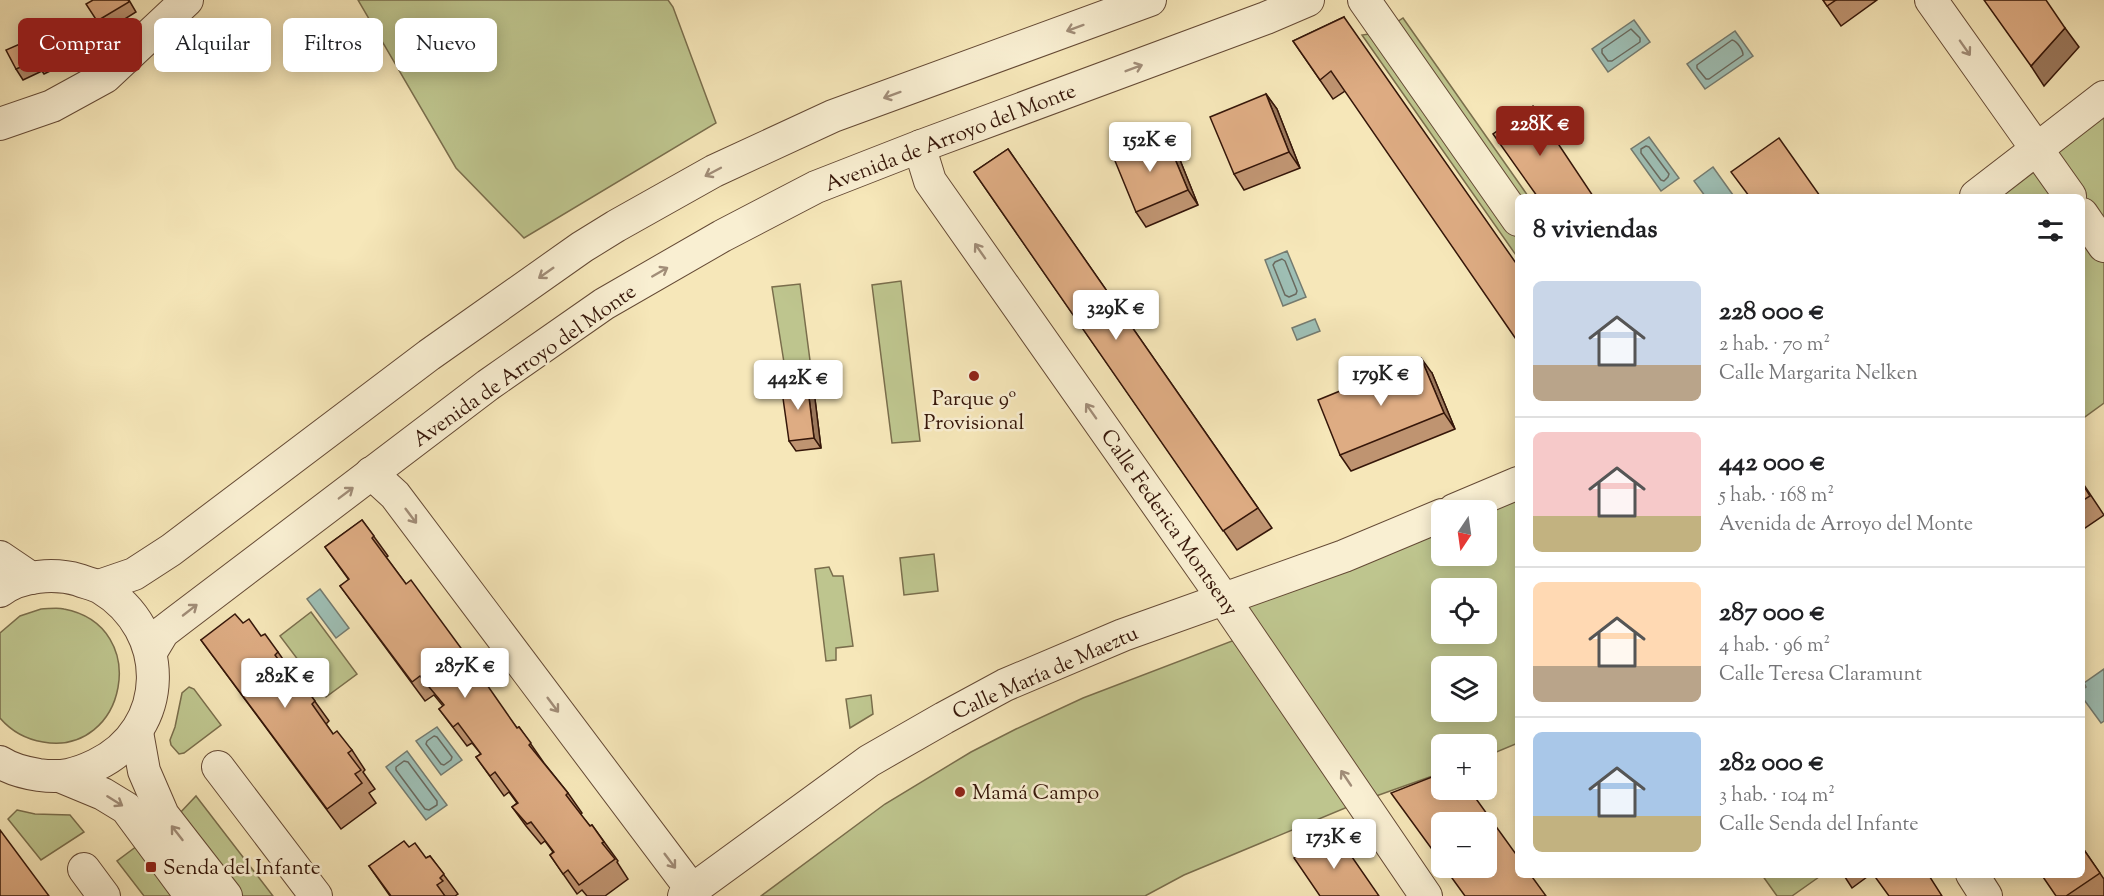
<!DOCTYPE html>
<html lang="es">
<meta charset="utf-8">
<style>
body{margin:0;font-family:"Sorts Mill Goudy",serif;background:#f6f6f6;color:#202124;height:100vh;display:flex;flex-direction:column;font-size:22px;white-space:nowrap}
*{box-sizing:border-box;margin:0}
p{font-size:20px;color:#757577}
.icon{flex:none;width:33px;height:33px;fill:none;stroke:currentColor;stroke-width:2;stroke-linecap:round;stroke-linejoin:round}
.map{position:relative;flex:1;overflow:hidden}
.panel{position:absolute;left:1515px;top:194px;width:570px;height:684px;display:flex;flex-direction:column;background:#fff;border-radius:9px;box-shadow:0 3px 15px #0003}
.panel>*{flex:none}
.hud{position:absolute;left:18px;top:18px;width:570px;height:54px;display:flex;gap:12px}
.needle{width:39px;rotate:193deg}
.buttons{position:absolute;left:1431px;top:500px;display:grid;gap:12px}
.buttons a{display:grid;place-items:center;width:66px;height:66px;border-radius:9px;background:#fff;box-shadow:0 3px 15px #0003;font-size:30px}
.price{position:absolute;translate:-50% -51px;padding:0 14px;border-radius:6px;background:#fff;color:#222;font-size:20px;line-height:39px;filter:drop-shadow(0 2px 3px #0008)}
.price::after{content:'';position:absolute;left:50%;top:36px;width:18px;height:14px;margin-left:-9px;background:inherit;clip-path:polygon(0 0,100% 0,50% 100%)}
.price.selected{background:#8f2418;color:#fff}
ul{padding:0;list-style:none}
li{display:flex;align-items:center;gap:18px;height:150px;padding:0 18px}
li+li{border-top:2px solid #e0e0e0}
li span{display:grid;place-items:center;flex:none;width:168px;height:120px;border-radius:9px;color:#555}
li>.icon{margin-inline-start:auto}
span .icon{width:72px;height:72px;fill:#fffc;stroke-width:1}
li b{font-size:26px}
h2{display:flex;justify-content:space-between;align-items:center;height:72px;padding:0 18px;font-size:26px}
.tag{padding:0 21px;border-radius:9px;background:#fff;box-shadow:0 3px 15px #0003;font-size:21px;line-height:54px}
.tag.selected{background:#8f2418;color:#fff}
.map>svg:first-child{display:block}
</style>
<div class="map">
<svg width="2104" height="896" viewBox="0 0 2104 896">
<rect width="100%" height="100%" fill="#f6e7b9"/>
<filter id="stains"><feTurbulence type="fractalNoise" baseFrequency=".00333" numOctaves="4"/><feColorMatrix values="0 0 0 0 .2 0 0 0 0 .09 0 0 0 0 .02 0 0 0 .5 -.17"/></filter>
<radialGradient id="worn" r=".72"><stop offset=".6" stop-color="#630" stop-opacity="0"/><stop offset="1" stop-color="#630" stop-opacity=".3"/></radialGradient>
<!-- green -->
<g fill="#bec58e" stroke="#7a6e4c" stroke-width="1.5" fill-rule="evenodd">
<path d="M358,0H668L673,7L716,123L524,238L456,168Z"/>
<path d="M1403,18L1528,196H1518L1391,26Z"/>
<path d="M1376,33L1518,239V258L1362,35Z"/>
<path d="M2104,99V403L2082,419V196H1975Z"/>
<path d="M901,281L920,441L892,443L872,285Z"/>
<path d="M800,284L814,391L789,394L772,287Z"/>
<path d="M1518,483V743L1487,756L1486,744H1442L1441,773L1362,801L1184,875L1145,896H761L885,804L971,752L1016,729L1083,698L1248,635L1223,598L1441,515L1442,555H1486V510ZM1442,588H1486V633H1442ZM1442,666H1486V711H1442Z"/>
<path d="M934,554L938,591L904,595L900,558Z"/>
<path d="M829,567L833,576H843L853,646L836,648V660L826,661L815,569Z"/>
<path d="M41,609C48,609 57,607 64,609C153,626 126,757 43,742C25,739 12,732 0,718V633L20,616Z"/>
<path d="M311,612L357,674L326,697L280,636Z"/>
<path d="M189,687L194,689L221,725L184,753L179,754L171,745L170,740L175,727L182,693Z"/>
<path d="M871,695L873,714L850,728L846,699Z"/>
<path d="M196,796L273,896H241L178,815Z"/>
<path d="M17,810L35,814L70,815L84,832L41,860L8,819Z"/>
<path d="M137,846L175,896H144L117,861Z"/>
<path d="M1762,875H1817L1819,877L1792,896H1777Z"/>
</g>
<!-- water -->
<g fill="#9ebfb5" stroke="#747b70" stroke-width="1.5">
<path d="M1634,20L1650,42L1608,72L1592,49Z"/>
<path d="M1735,31L1753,56L1705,89L1687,64Z"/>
<path d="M1649,137L1679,178L1661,191L1631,149Z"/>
<path d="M1713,167L1733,195L1732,196H1705L1694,181Z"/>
<path d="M1287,251L1306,297L1283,306L1265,260Z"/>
<path d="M1315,319L1320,331L1297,340L1292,328Z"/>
<path d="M320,589L349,628L336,638L307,599Z"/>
<path d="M2104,669V721L2101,723L2082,697V690L2086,687L2084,683Z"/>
<path d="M437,727L462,760L441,775L416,741Z"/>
<path d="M407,751L447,805L426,820L386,767Z"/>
</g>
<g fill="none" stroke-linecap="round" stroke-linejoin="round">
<!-- shore -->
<g stroke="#6a6a5f" stroke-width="1.5">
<path d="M1631,29L1640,38V42L1612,61H1608L1602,53V49Z"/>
<path d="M1732,40C1737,41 1743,50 1743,55L1709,79H1706L1697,68V65Z"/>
<path d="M1646,146L1649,147L1669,174L1668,177L1664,181L1661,180L1641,153V149Z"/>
<path d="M1282,259L1285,261L1297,291L1296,294L1289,297L1285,295L1273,265L1275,262Z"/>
<path d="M434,736L437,737L452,757L451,760L444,765L441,764L426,744L427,741Z"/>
<path d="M404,761L408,762L437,801V805L429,810L425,809L396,770V767Z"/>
</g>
<defs>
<g id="minor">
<path d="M1364,0L1518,220"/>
<path d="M1931,0L2070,196"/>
<path d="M0,124L52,106L105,77L187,0"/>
<path d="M921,146L922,155L930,181L1223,598L1426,896"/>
<path d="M1976,196L2104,97"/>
<path d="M2082,214L2104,246"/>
<path d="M371,473L395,495L692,890"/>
<path d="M1454,510L1518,483"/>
<path d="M0,557L31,578"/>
<path d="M99,586L134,574L171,550L429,355L582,247L616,226L714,171L833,116L1150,0"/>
<path d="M0,591C21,575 55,573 79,580C86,583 94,584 101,588C171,630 171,729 96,765C75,775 62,778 39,775C26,773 12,770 0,762"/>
<path d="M151,652L163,632L176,622L488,385L604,304L722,236L816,187L921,146L1266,18L1308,0"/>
<path d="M137,732L144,771L163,815L226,896"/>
<path d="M218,767L316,896"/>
<path d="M62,777L103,794L126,808L191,896"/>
<path d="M84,869L104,896"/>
<path d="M1972,874L1986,896"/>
<path d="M684,896L869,761L944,718L1005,685L1123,635L1344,556L1442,515"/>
</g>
</defs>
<!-- minor casing -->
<use href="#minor" stroke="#654a35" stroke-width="34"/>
<!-- minor -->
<use href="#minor" stroke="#f9efd2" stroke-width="32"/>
</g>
<!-- wall -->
<g fill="#bf9471" stroke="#351609" stroke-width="1.5">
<path d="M129,0L136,12L104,32L97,21Z"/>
<path d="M1823,0H1877L1841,26Z"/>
<path d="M1344,17L1345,91L1333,99L1293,41Z"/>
<path d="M45,33L52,43L63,65L44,74L42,71L23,80L16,69Z"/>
<path d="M1266,94L1277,109L1300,168L1244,190L1234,174Z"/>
<path d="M1008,149L1272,528L1237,550L974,172Z"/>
<path d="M1176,150L1198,205L1146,227L1136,212Z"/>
<path d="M1432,373L1455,429L1351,471L1340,455Z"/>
<path d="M814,391L821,448L796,451L789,441Z"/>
<path d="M2082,482L2104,515L2082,530Z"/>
<path d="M362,520L388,556L386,557L406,584L517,728L519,727L544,763L568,793L582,813L580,814L590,826L592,825L618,861L617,862L628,879L605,896H587L582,890L577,894L550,855L553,852L545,841L541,844L526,826L512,807L517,803L509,792L504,796L476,757L481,754L472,743L467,746L439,709L443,706L434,695L425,701L340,586L349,580L325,547Z"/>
<path d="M243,623L261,636L278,652L292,672L289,674L297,685L301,682L329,721L326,724L333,734L352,750L365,770L363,772L375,789L369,793L376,803L341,829L201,640Z"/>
<path d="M2082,847L2104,879V896H2056Z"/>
<path d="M430,856L458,894L455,896H390L369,866L426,858Z"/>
<path d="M1843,874H1871L1852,888Z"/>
</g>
<!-- shaded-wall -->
<g fill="#9b785c" stroke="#351609" stroke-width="1.5">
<path d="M2065,28L2079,47L2044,86L2031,66Z"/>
<path d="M45,33L52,43L63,65L56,55Z"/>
<path d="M1266,94L1277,109L1300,168L1289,152Z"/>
<path d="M1165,135L1176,150L1198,205L1188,190Z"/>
<path d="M1421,358L1432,373L1455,429L1444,413Z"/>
<path d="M807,381L814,391L821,448L814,438Z"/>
</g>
<!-- building -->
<g fill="#deac83" stroke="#351609" stroke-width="1.5">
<path d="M93,0H128L129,2L97,21L86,4Z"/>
<path d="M1823,0H1836L1827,6Z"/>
<path d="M1984,0H2046L2065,28L2031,66Z"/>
<path d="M1344,17L1518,266V342L1331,71L1320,80L1293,41Z"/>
<path d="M45,33L56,55L37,64L36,61L16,69L6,50Z"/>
<path d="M1266,94L1289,152L1234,174L1210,117Z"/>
<path d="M1533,106L1593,196H1537L1493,134Z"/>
<path d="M1165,135L1188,190L1136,212L1113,156Z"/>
<path d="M1779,138L1820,196H1749L1731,172Z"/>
<path d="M1008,149L1258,508L1223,531L974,172Z"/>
<path d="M1421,358L1444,413L1340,455L1318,400Z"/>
<path d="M807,381L814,438L789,441L781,384Z"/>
<path d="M2082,483L2090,496L2082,501Z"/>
<path d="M362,520L374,536L372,538L406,584L411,580L469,659L517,728L519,727L531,743L529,745L568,793L566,795L590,826L592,825L604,842L602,843L615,859L579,885L568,870L563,874L550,855L554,852L531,822L527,824L512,807L518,803L495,772L490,776L476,757L481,754L458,723L453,727L439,709L444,705L420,676L412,682L340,586L349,579L325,547Z"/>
<path d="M235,614L243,623L249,619L261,636L265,634L278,652L275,655L297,685L301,682L315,701L312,704L333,734L337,731L352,750L348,753L361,770L355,774L362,783L327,809L201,640Z"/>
<path d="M1442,773V789H1469L1518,857V874H1530L1546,896H1465L1444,867H1486V822H1442V863L1391,793Z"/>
<path d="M0,830L49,896H0Z"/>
<path d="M1334,831L1379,896H1320L1294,858Z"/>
<path d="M404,841L409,847L415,843L426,858L430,856L444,874L440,878L443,881L437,885L445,896H391L369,866Z"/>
<path d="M2082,847L2100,873L2066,896H2056L2041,874H2082Z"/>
<path d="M1873,874H1928L1942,896H1889Z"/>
</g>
<!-- one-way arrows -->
<defs><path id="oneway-shaft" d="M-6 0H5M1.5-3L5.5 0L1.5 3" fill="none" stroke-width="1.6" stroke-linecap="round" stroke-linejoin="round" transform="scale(1.5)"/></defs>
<g stroke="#a18d78">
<use href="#oneway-shaft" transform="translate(1075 28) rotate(160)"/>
<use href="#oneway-shaft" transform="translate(1965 48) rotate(55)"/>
<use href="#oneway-shaft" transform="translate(1134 68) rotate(-21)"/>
<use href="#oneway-shaft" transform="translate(892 95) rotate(160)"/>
<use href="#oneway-shaft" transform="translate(713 172) rotate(152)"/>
<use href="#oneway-shaft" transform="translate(980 251) rotate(-125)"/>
<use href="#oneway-shaft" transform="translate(660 272) rotate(-30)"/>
<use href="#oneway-shaft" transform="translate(546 273) rotate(145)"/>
<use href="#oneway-shaft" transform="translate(1091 411) rotate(-125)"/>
<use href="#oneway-shaft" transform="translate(346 493) rotate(-37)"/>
<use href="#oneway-shaft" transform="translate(411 516) rotate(53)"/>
<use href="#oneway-shaft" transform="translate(190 610) rotate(-38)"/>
<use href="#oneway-shaft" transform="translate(553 705) rotate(53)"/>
<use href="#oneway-shaft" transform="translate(1346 778) rotate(-124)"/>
<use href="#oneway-shaft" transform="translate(115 801) rotate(32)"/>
<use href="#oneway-shaft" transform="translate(177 833) rotate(-128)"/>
<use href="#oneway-shaft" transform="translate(670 861) rotate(53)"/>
</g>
<!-- markers -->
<g fill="#8f2418" stroke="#f9efd2" stroke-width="2">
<circle cx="974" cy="376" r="6"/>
<circle cx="960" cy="792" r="6"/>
<rect x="145" y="861" width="12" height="12" rx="3"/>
</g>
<g text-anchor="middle" stroke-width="5" stroke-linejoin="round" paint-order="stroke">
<!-- street labels -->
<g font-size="21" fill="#351609" stroke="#f9efd2">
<text transform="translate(950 137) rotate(-21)" y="7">Avenida de Arroyo del Monte</text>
<text transform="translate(524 365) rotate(-35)" y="7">Avenida de Arroyo del Monte</text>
<text transform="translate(1170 522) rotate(55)" y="7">Calle Federica Montseny</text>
<text transform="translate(1045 672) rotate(-24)" y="7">Calle María de Maeztu</text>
</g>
<!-- poi labels -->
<g font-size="21" fill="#351609" stroke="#f9efd2" text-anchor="start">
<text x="974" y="405" text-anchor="middle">Parque 9º<tspan x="974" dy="24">Provisional</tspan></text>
<text x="972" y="799">Mamá Campo</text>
<text x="163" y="874">Senda del Infante</text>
</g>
</g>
<rect width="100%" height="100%" filter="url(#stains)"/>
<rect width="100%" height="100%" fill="url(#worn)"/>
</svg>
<div class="buttons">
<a><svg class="needle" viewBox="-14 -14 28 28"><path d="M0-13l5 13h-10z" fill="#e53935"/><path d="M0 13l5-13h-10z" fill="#757577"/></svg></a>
<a><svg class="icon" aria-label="locate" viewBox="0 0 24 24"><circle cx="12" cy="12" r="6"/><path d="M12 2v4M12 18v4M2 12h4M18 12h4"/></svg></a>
<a><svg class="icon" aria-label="layers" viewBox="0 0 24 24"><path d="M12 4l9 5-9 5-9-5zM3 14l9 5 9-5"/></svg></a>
<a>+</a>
<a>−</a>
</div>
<b class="price selected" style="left:1540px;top:157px">228K €</b>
<b class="price" style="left:1150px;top:173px">152K €</b>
<b class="price" style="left:1116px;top:341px">329K €</b>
<b class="price" style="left:1381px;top:407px">179K €</b>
<b class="price" style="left:798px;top:411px">442K €</b>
<b class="price" style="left:465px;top:699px">287K €</b>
<b class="price" style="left:285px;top:709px">282K €</b>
<b class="price" style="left:1334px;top:870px">173K €</b>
<div class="hud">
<a class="tag selected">Comprar</a>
<a class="tag">Alquilar</a>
<a class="tag">Filtros</a>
<a class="tag">Nuevo</a>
</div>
<section class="panel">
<h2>8 viviendas<svg class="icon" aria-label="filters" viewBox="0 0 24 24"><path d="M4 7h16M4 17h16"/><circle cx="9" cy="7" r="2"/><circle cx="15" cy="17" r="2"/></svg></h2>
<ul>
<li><span style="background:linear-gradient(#c9d6e8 70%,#b9a48a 0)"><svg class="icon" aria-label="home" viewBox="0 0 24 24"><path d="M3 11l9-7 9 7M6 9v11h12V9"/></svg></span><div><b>228 000 €</b><p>2 hab. · 70 m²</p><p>Calle Margarita Nelken</p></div></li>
<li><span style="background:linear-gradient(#f6c9c9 70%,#c2b280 0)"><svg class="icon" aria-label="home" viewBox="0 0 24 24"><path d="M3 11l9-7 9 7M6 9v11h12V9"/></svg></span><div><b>442 000 €</b><p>5 hab. · 168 m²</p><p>Avenida de Arroyo del Monte</p></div></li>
<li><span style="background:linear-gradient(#ffd9b3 70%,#b9a48a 0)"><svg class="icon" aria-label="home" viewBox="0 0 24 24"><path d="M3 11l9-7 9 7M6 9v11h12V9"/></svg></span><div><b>287 000 €</b><p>4 hab. · 96 m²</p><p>Calle Teresa Claramunt</p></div></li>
<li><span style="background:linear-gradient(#a9c7e8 70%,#c2b280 0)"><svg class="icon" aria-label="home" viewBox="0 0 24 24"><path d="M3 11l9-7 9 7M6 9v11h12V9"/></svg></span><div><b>282 000 €</b><p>3 hab. · 104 m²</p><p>Calle Senda del Infante</p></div></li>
</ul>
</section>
</div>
